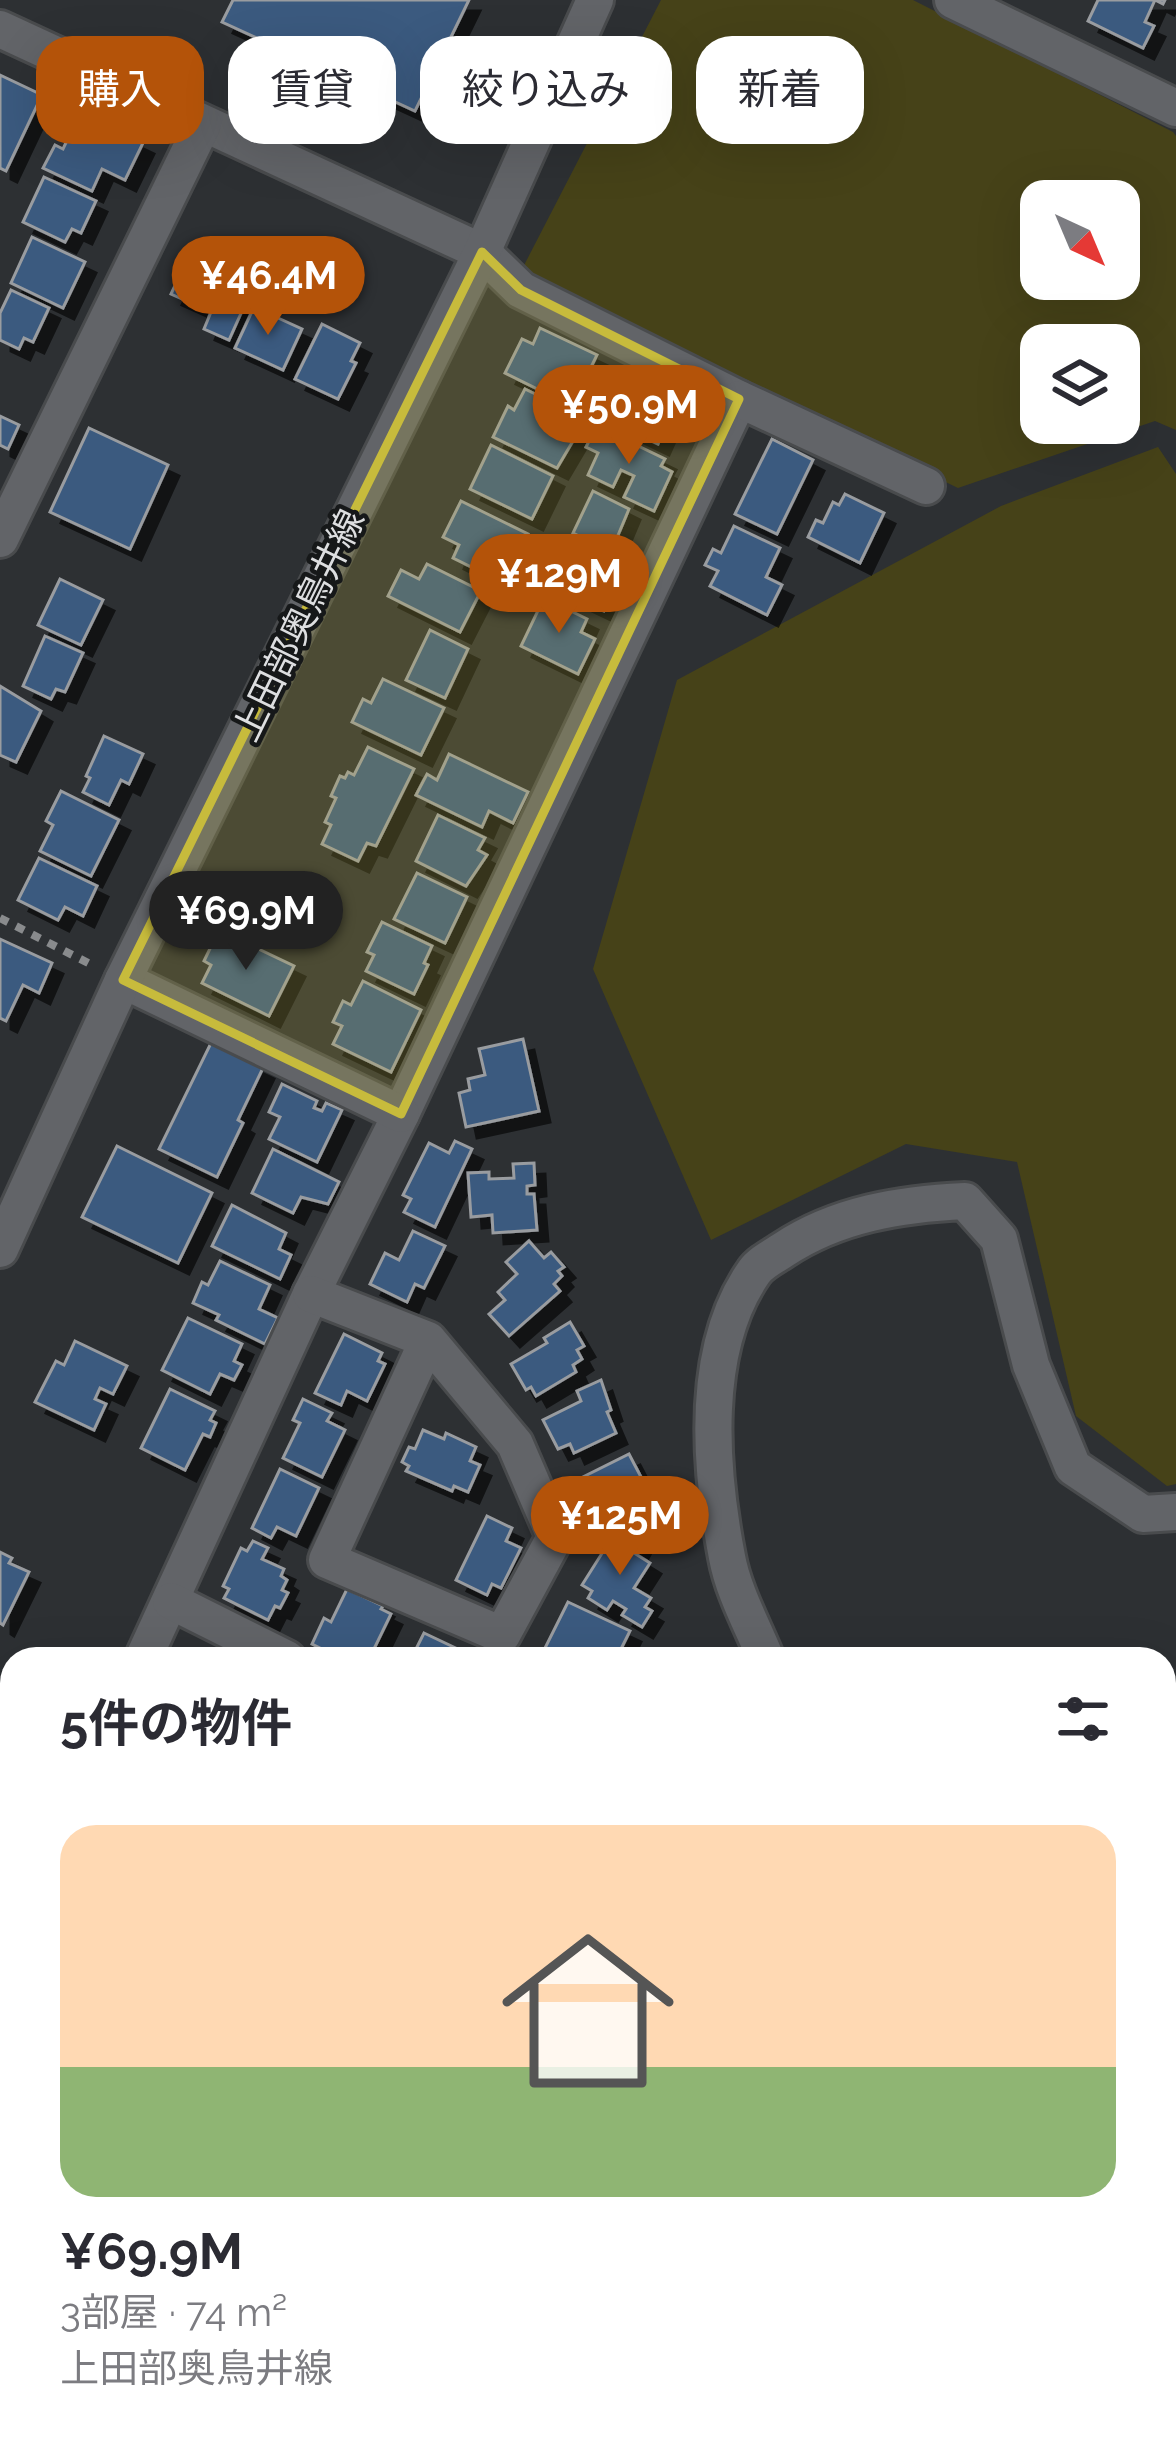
<!DOCTYPE html>
<html lang="ja">
<meta charset="utf-8">
<style>
body{margin:0;font-family:Raleway,"Noto Sans JP",sans-serif;background:#f7f7f7;color:#2b2b33;height:100vh;display:flex;flex-direction:column;font-size:45px;white-space:nowrap}
*{box-sizing:border-box;margin:0}
p{font-size:39px;color:#7c7c81}
.icon{flex:none;width:66px;height:66px;fill:none;stroke:currentColor;stroke-width:2;stroke-linecap:round;stroke-linejoin:round}
.map{position:relative;flex:1;overflow:hidden}
.sheet{position:absolute;left:0px;top:1647px;width:1176px;height:807px;display:flex;flex-direction:column;background:#fff;border-radius:36px 36px 0 0;box-shadow:0 12px 48px #0002}
.sheet>*{flex:none}
.top-card{position:absolute;left:36px;top:36px;width:1104px;height:108px;display:flex;gap:24px}
.needle{width:78px;rotate:136deg}
.controls{position:absolute;left:1020px;top:180px;display:grid;gap:24px}
.controls a{display:grid;place-items:center;width:120px;height:120px;border-radius:24px;background:#fff;box-shadow:0 12px 48px #0002;font-size:60px}
.price{position:absolute;translate:-50% -102px;padding:0 27px;border-radius:42px;background:#b45309;color:#fff;font-size:39px;line-height:78px;filter:drop-shadow(0 3px 6px #0008)}
.price::after{content:'';position:absolute;left:50%;top:72px;width:36px;height:27px;margin-left:-18px;background:inherit;clip-path:polygon(0 0,100% 0,50% 100%)}
.price.current{background:#222;color:#fff}
ul{padding:0;list-style:none}
li{display:grid;align-content:center;gap:24px;height:636px;padding:0 60px}
li+li{border-top:3px solid #e1e1e2}
li span{display:grid;place-items:center;height:372px;border-radius:36px;color:#555}
li>.icon{margin-inline-start:auto}
span .icon{width:216px;height:216px;fill:#fffc;stroke-width:1}
li b{font-size:51px}
h2{display:flex;justify-content:space-between;align-items:center;height:144px;padding:0 60px;font-size:51px}
.chip{padding:0 42px;border-radius:36px;background:#fff;box-shadow:0 12px 48px #0002;font-size:42px;line-height:108px}
.chip.current{background:#b45309;color:#fff}
.map>svg:first-child{display:block}
</style>
<div class="map">
<svg width="1176" height="2452" viewBox="0 0 1176 2452">
<defs>
<filter id="shadow"><feDropShadow dx="11" dy="11" stdDeviation="0" flood-color="#0009"/></filter>
</defs>
<rect width="100%" height="100%" fill="#2d3033"/>
<!-- green -->
<g fill="#464218" fill-rule="evenodd">
<path d="M661,0H913L1173,132L1176,136V430L1155,421L958,488L519,275ZM1041,201H1119V279H1041ZM1041,345H1119V423H1041Z"/>
<path d="M1158,447L1176,474V1484L1167,1486L1076,1416L1017,1162L906,1144L711,1240L593,969L677,680L1001,506Z"/>
</g>
<!-- water -->
<path fill="#527298" d="M1164,1690L1176,1692V2156L1164,2146Z"/>
<!-- building -->
<g fill="#3b5a7f" stroke="#999ca0" stroke-width="3" filter="url(#shadow)">
<path d="M233,0H469L415,111L222,22Z"/>
<path d="M1098,0H1165L1163,4L1155,0L1145,22L1154,26L1143,48L1088,21Z"/>
<path d="M0,75L42,95L6,171L0,168Z"/>
<path d="M80,113L143,143L125,180L102,169L92,191L43,168L55,145L63,149Z"/>
<path d="M44,177L96,201L81,233L72,229L65,242L23,222Z"/>
<path d="M32,237L85,262L63,308L11,283Z"/>
<path d="M185,264L250,293L229,340L204,329L211,312L171,294Z"/>
<path d="M11,290L49,308L33,342L24,338L19,349L0,340V313Z"/>
<path d="M254,307L302,329L283,370L235,348Z"/>
<path d="M322,324L360,343L351,361L356,363L338,399L295,379Z"/>
<path d="M540,328L597,355L572,406L505,373L522,339L533,344Z"/>
<path d="M633,373L693,402L685,419L672,413L658,444L604,418L613,399L619,402Z"/>
<path d="M525,389L586,419L557,468L493,437L508,406L514,410Z"/>
<path d="M0,416L19,425L8,449L0,445Z"/>
<path d="M597,426L665,459L661,466L672,472L654,511L624,497L634,476L621,470L613,487L588,475L598,453L586,447Z"/>
<path d="M89,428L168,465L130,549L50,512Z"/>
<path d="M772,439L813,460L777,534L735,514Z"/>
<path d="M491,445L553,476L532,519L470,489Z"/>
<path d="M593,491L629,509L611,552L573,533Z"/>
<path d="M845,494L884,513L860,563L808,537L816,520L823,523L833,502L839,505Z"/>
<path d="M461,501L528,534L504,583L453,558L459,545L443,537Z"/>
<path d="M734,526L780,548L766,577L782,585L767,615L710,586L718,571L705,565L713,549L721,553Z"/>
<path d="M579,548L624,570L604,611L558,589Z"/>
<path d="M427,564L481,591L460,632L388,596L401,570L419,579Z"/>
<path d="M60,579L103,600L81,645L38,625Z"/>
<path d="M544,598L587,619L581,632L595,639L578,674L521,646Z"/>
<path d="M430,630L468,649L445,698L406,680Z"/>
<path d="M45,636L83,653L65,692L56,689L51,699L23,686Z"/>
<path d="M383,679L444,708L421,755L352,722L363,699L371,703Z"/>
<path d="M0,686L41,711L16,762L0,755Z"/>
<path d="M104,736L143,754L129,784L121,780L109,805L83,792L90,778L86,776Z"/>
<path d="M368,747L414,769L376,846L367,843L358,861L322,844L331,825L325,822L336,798L331,796L340,776L345,778L348,772L354,775Z"/>
<path d="M449,754L528,792L513,823L489,811L482,827L416,795L427,774L437,780Z"/>
<path d="M61,791L119,820L91,876L40,851L53,825L46,821Z"/>
<path d="M438,815L485,838L478,850L487,855L466,886L416,861Z"/>
<path d="M39,858L97,886L83,916L65,907L58,920L18,900Z"/>
<path d="M417,873L467,897L445,943L394,919Z"/>
<path d="M382,922L432,946L424,963L428,965L414,994L366,971L374,955L367,952Z"/>
<path d="M219,930L294,966L269,1016L202,983L211,965L204,961Z"/>
<path d="M0,939L52,963L39,993L23,985L6,1021L0,1018Z"/>
<path d="M363,981L421,1010L391,1072L333,1044L342,1026L333,1022L343,1001L351,1005Z"/>
<path d="M523,1039L539,1111L466,1127L459,1093L470,1090L468,1079L485,1075L479,1049Z"/>
<path d="M211,1043L263,1068L238,1120L243,1123L217,1177L159,1149Z"/>
<path d="M282,1084L317,1101L314,1108L322,1111L326,1103L342,1110L317,1162L269,1139L280,1117L269,1112Z"/>
<path d="M455,1141L472,1149L435,1227L404,1212L411,1199L403,1195L429,1143L449,1153Z"/>
<path d="M117,1146L212,1193L178,1263L82,1217Z"/>
<path d="M273,1149L339,1182L328,1204L301,1197L293,1213L252,1193Z"/>
<path d="M534,1163L535,1185L527,1186V1194H534L537,1230L493,1233L492,1215L471,1217L468,1173L489,1172V1179L514,1178L513,1164Z"/>
<path d="M232,1205L286,1233L279,1249L291,1255L280,1279L212,1246Z"/>
<path d="M413,1231L445,1246L424,1288L415,1284L407,1302L370,1284L385,1253L399,1260Z"/>
<path d="M529,1241L544,1258L551,1252L564,1267L558,1271L562,1276L554,1284L560,1291L509,1336L489,1314L505,1300L498,1292L517,1274L506,1262Z"/>
<path d="M220,1261L270,1285L259,1309L278,1318L265,1344L216,1320L219,1315L193,1303L202,1282L208,1285Z"/>
<path d="M188,1318L242,1344L234,1361L242,1365L234,1380L220,1374L210,1394L162,1370Z"/>
<path d="M570,1322L584,1346L577,1350L582,1359L573,1365L576,1372L536,1396L531,1387L526,1390L511,1364L547,1343L544,1338Z"/>
<path d="M344,1334L382,1353L378,1361L385,1364L367,1401L347,1391L341,1405L315,1393Z"/>
<path d="M75,1341L127,1366L113,1394L100,1388L95,1399L106,1404L94,1430L35,1402L56,1361L64,1365Z"/>
<path d="M601,1380L611,1410L607,1412L616,1433L574,1453L570,1444L558,1449L543,1420L581,1401L577,1391Z"/>
<path d="M170,1389L215,1411L210,1420L216,1423L210,1437L203,1434L185,1470L141,1448Z"/>
<path d="M303,1399L332,1413L327,1421L345,1430L322,1477L283,1458L300,1423L293,1420Z"/>
<path d="M423,1430L444,1439L446,1433L476,1447L470,1461L480,1465L468,1492L454,1486L452,1491L406,1471L409,1466L402,1462L409,1447L415,1449Z"/>
<path d="M629,1454L642,1479L633,1484L642,1503L598,1526L594,1516L585,1521L569,1490L577,1486L575,1481Z"/>
<path d="M280,1469L319,1488L296,1536L277,1527L271,1538L252,1528Z"/>
<path d="M487,1516L512,1528L506,1541L521,1548L501,1588L492,1584L487,1595L456,1580Z"/>
<path d="M618,1528L640,1542L634,1553L650,1563L634,1588L651,1598L645,1607L652,1611L642,1627L622,1615L626,1609L613,1601L607,1610L588,1598L592,1591L582,1585Z"/>
<path d="M253,1541L268,1548L262,1559L284,1569L281,1576L287,1580L282,1590L288,1593L280,1608L275,1606L268,1620L224,1598L229,1589L223,1586L241,1548L247,1551Z"/>
<path d="M0,1552L12,1558L9,1563L29,1572L3,1625L0,1623Z"/>
<path d="M347,1589L383,1606L381,1609L391,1614L371,1655L379,1659H342L312,1644L324,1618L331,1622Z"/>
<path d="M568,1602L630,1631L616,1659H552L542,1654Z"/>
<path d="M424,1633L466,1653L463,1659H411Z"/>
<path d="M0,2131L12,2137V2188L0,2182Z"/>
<path d="M93,2442H150L129,2452H98Z"/>
</g>
<g fill="none" stroke-linecap="round" stroke-linejoin="round">
<defs>
<g id="minor">
<path d="M953,0L1176,108"/>
<path d="M0,29L482,252L521,290L739,399L401,1114L311,1294L143,1659"/>
<path d="M739,399L926,486"/>
<path d="M0,539L203,124"/>
<path d="M123,980L401,1114"/>
<path d="M0,1249L123,980L482,252L595,0"/>
<path d="M311,1294L428,1340L515,1444L555,1537L502,1635L327,1560L428,1340"/>
<path d="M171,1601L287,1659"/>
<path d="M766,1659C753,1627 733,1591 727,1557C710,1469 700,1349 754,1272C760,1263 774,1256 783,1250C837,1214 901,1204 965,1201L999,1239L1031,1365L1073,1467L1143,1514L1176,1512"/>
<path d="M0,1949L12,1924"/>
<path d="M0,2377L12,2371"/>
<path d="M874,2452L875,2442"/>
</g>
</defs>
<!-- minor casing -->
<use href="#minor" stroke="#494b4d" stroke-width="42"/>
<!-- path -->
<path stroke="#898b8d" stroke-width="8" stroke-dasharray="9 9" stroke-linecap="butt" d="M0,918L94,966"/>
<!-- minor -->
<use href="#minor" stroke="#626468" stroke-width="36"/>
</g>
<!-- marked area -->
<path fill="#c7bb3c" fill-opacity="0.2" stroke="#c7bb3c" stroke-width="9" stroke-linejoin="round" d="M482,252L521,290L739,399L401,1114L123,980Z"/>
<g text-anchor="middle" stroke-width="9" stroke-linejoin="round" paint-order="stroke">
<!-- street labels -->
<g font-size="36" fill="#dddee0" stroke="#161819">
<text transform="translate(298 625) rotate(-64)" y="13">上田部奥鳥井線</text>
</g>
</g>
</svg>
<div class="controls">
<a><svg class="needle" viewBox="-14 -14 28 28"><path d="M0-13l5 13h-10z" fill="#e53935"/><path d="M0 13l5-13h-10z" fill="#7c7c81"/></svg></a>
<a><svg class="icon" aria-label="layers" viewBox="0 0 24 24"><path d="M12 4l9 5-9 5-9-5zM3 14l9 5 9-5"/></svg></a>
</div>
<b class="price" style="left:268px;top:338px">¥46.4M</b>
<b class="price" style="left:629px;top:467px">¥50.9M</b>
<b class="price" style="left:559px;top:636px">¥129M</b>
<b class="price current" style="left:246px;top:973px">¥69.9M</b>
<b class="price" style="left:620px;top:1578px">¥125M</b>
<div class="top-card">
<a class="chip current">購入</a>
<a class="chip">賃貸</a>
<a class="chip">絞り込み</a>
<a class="chip">新着</a>
</div>
<section class="sheet">
<h2>5件の物件<svg class="icon" aria-label="filters" viewBox="0 0 24 24"><path d="M4 7h16M4 17h16"/><circle cx="9" cy="7" r="2"/><circle cx="15" cy="17" r="2"/></svg></h2>
<ul>
<li><span style="background:linear-gradient(#ffd9b3 65%,#8fb573 0)"><svg class="icon" aria-label="home" viewBox="0 0 24 24"><path d="M3 11l9-7 9 7M6 9v11h12V9"/></svg></span><div><b>¥69.9M</b><p>3部屋 · 74 m²</p><p>上田部奥鳥井線</p></div></li>
</ul>
</section>
</div>
